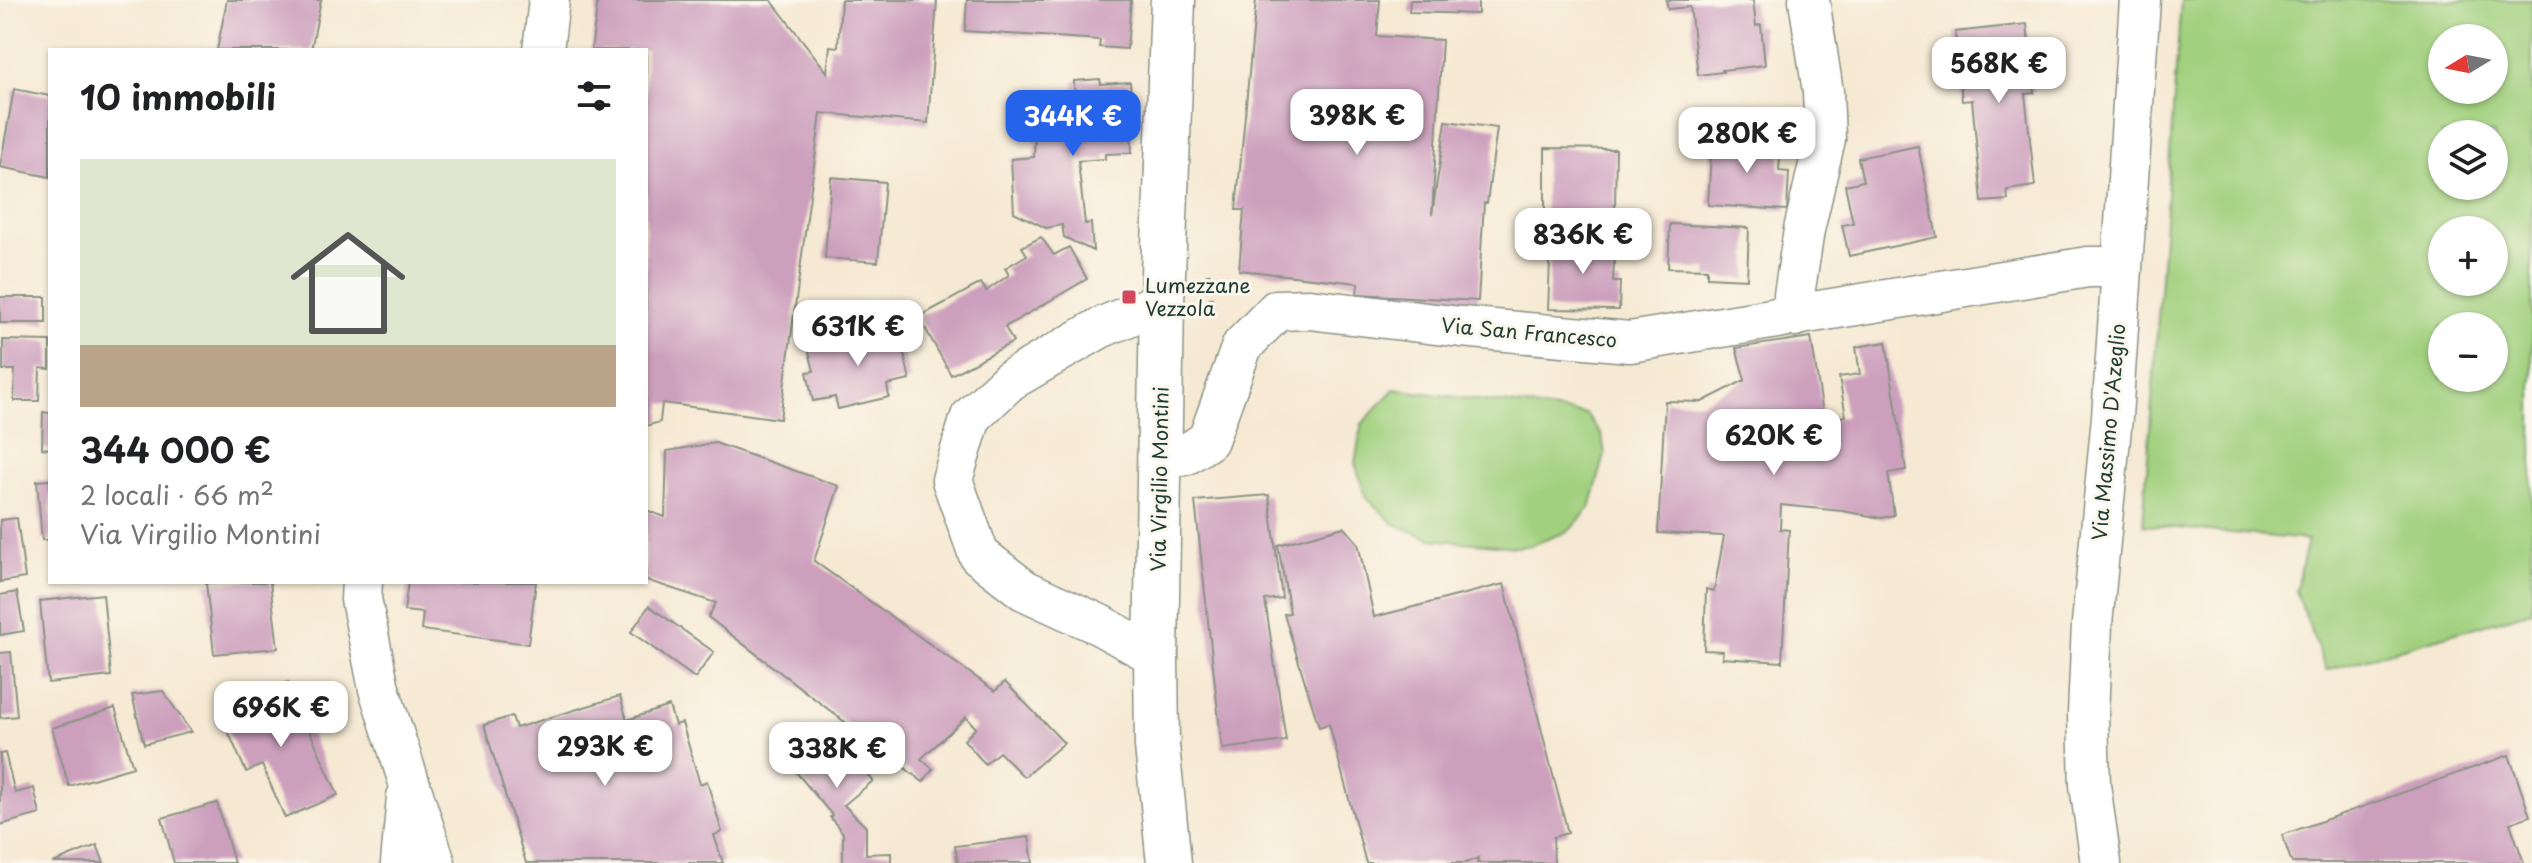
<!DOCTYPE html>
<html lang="it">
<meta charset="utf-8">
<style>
body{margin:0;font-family:"Playpen Sans",sans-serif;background:#f6f6f6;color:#202124;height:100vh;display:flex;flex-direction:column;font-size:30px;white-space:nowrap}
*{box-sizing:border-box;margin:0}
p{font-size:26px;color:#757577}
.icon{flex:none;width:44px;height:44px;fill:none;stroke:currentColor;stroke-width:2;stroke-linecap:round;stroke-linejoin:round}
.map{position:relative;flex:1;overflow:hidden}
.side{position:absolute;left:48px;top:48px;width:600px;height:536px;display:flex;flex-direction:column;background:#fff;border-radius:0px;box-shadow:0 2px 6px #0004}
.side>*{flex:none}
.needle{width:52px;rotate:260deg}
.buttons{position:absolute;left:2428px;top:24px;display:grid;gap:16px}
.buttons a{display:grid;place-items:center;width:80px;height:80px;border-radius:50%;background:#fff;box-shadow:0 2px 6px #0004;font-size:40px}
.price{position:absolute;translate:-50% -68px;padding:0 18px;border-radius:16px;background:#fff;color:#222;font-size:26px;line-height:52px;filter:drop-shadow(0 2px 4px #0008)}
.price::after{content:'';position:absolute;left:50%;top:48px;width:24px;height:18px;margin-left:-12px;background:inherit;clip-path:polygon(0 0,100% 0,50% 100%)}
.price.active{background:#2563eb;color:#fff}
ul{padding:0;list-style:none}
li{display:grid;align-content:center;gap:16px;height:424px;padding:0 32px}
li+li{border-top:2px solid #e0e0e0}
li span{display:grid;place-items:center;height:248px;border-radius:0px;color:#555}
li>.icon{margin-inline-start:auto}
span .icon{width:144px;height:144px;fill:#fffc;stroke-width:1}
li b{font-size:34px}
h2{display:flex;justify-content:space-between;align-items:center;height:96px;padding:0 32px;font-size:34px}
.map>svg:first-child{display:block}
</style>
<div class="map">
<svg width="2532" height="863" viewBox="0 0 2532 863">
<rect width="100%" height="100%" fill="#fbf7ec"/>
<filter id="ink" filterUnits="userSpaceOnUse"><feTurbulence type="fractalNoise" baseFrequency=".0125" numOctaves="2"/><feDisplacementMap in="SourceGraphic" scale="16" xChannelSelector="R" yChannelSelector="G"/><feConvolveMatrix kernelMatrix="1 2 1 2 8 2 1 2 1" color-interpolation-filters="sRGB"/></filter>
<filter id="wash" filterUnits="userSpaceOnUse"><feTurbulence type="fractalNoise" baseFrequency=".006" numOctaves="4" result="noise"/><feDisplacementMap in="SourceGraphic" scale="32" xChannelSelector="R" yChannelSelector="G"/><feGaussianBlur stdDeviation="1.8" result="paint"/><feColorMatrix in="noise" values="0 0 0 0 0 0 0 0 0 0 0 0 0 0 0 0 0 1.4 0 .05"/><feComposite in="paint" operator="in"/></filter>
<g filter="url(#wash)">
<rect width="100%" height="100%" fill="#f6e9d3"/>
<!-- green -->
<g fill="#a1d07e" stroke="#608659" stroke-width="2" fill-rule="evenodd">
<path d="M2181,0H2532V611L2326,670L2296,591L2308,540L2143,525ZM2442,38H2494V90H2442ZM2442,134H2494V186H2442ZM2442,230H2494V282H2442ZM2442,326H2494V378H2442Z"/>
<path d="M1394,389L1586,414L1602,436L1605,455L1590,508L1569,531L1532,545L1517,547L1431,539L1394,524L1366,497L1355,463L1362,424Z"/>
</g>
<g id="blocks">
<!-- building -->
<g fill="#cc9fbd">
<path d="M227,0H321L311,50H217Z"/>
<path d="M598,0H771L827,72L830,46L838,47L841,0H937L928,123L821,113L780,419L662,403L660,422L646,426V50H591Z"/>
<path d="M967,0H1131L1127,49L1099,47L1100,40L965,31Z"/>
<path d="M1256,0H1380L1377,36L1442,40L1432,215L1446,121L1497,128L1487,203H1484L1478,301L1357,294L1358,283L1239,270L1244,210H1236Z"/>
<path d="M1410,0H1478V14L1409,12Z"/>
<path d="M1666,0H1753L1756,26L1761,25L1765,65L1722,70L1723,72L1698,75L1690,7L1668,9Z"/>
<path d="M2027,24L2034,93L2025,94L2035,186L2007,190L2008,200L1982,202L1972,100L1962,101L1955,32Z"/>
<path d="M1100,79L1101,84L1130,82L1132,105H1135L1136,130L1131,131L1132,153L1105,154V159L1078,161L1085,224L1091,223L1093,251L1064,237L1062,225L1046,228L1014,212L1011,159L1034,157L1035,129L1076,127L1074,81Z"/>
<path d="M14,89L50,96V177L0,167Z"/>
<path d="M1712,138L1781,142L1779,171L1789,172L1787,210L1708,205Z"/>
<path d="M1918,146L1937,237L1849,256L1842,225L1853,223L1845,185L1863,181L1858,158Z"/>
<path d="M1545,148L1616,149L1615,210H1595L1594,217H1545Z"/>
<path d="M831,177L885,182L878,262L825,258Z"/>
<path d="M1670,224L1749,228L1747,279L1707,277V269L1668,268Z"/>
<path d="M1041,237L1054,255L1069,247L1087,279L1005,327L1013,342L951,375L919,317L981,283L986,291L1009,275L1005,268L1027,255L1022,247Z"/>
<path d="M1551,239L1615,242L1613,282H1620L1619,310L1548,309Z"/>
<rect x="0" y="297" width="46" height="26"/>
<path d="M898,327L910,380L887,385L889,397L838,409L835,397L813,401L807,372L814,371L808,348Z"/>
<path d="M1811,337L1824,420L1846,416L1839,377L1860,374L1856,347L1886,342L1906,470L1888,473L1894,515L1882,518L1842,511L1781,505L1780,529L1789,530L1782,662L1722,658L1723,651L1704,650L1706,589L1714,591L1724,536L1658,533L1665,401L1702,402L1745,380L1736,348Z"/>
<path d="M3,340L50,341V369L40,368L39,401H14L15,370H3Z"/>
<path d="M43,412L50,413V449L42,448Z"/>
<path d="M715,443L839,486L814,561L995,691L1005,682L1064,743L1024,777L999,752L985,764L964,740L976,728L966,717L921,759L933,769L923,782L708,617L716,603L646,580V510L665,517L667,451Z"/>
<path d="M50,480V540H42L37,481Z"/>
<path d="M1269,495L1282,598L1265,600L1286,741L1222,749L1195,501Z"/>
<path d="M17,518L25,578L0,582V520Z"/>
<path d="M1344,527L1358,543L1374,617L1504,584L1568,833L1553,837L1554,863H1477L1478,858L1466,863H1366L1329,724L1319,727L1284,614L1290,613L1278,545Z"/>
<path d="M220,582H270L278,648L214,654L206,583Z"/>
<path d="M408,582H536L528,644L421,630L423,613L404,611Z"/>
<path d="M17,592L24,631L0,635V595Z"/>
<path d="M103,594L111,676L48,683L40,601Z"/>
<path d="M649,606L714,652L695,678L631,632Z"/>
<path d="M11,652L17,716L0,718V653Z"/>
<path d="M288,682L338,795L285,818L262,765L246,772L220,713Z"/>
<path d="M163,691L191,732L144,744L132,695Z"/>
<path d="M620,696L627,720L669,706L675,725L682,723L700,784L707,781L722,832L714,835L723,863H526L484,725L512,716L516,728Z"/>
<path d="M115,708L133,767L69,786L52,728Z"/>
<path d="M826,726L873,781L844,805L866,827V854L891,853V863H843V833L830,817L832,815L786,760Z"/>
<path d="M5,753L15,793L34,788L40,814L0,825V754Z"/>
<path d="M2509,755L2530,816L2510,823L2524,863H2292L2282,835Z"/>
<path d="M217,803L234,863H174L162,818Z"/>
<path d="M1029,837L1033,863H958L955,846Z"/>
<path d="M97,845L104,863H53Z"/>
</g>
</g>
</g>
<g filter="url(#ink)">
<use href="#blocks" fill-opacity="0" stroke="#8a9384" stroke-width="2"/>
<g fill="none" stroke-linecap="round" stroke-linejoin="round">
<defs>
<g id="minor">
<path d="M543,50L549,0"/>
<path d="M1795,316L1794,295L1804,230L1825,139L1823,92L1809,0"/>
<path d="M1161,457L1185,455L1208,440L1242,346L1277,310L1309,309L1461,327L1630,342L2088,267H2121"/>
<path d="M362,582L361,599L379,689L435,863"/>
<path d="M1156,656L1100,625L1024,590L979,555L952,480L971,417L1009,381L1100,328L1162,302"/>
<path d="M401,863L407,797"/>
<path d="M2101,863L2090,785L2088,714L2092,624L2112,417L2140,0"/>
</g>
<path id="major" d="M1169,863L1157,746L1156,656L1162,302L1173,0"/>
</defs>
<!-- minor casing -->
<use href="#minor" stroke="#8a9384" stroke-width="43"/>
<!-- major casing -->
<use href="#major" stroke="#8a9384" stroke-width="47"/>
<!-- path -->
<path stroke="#8a9384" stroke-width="5" stroke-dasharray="2 6" stroke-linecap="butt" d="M1208,273L1213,319"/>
<!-- minor -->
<use href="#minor" stroke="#fff" stroke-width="40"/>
<!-- major -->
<use href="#major" stroke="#fff" stroke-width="44"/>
</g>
</g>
<!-- markers -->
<rect fill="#d1495b" stroke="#fbf7ec" stroke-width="3" x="1121" y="289" width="16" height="16" rx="4"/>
<g text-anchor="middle" stroke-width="6" stroke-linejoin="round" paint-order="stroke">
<!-- poi labels -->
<g font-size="20" fill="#1f3d34" stroke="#fbf7ec" text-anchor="start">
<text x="1145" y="293">Lumezzane<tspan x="1145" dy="23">Vezzola</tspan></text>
</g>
<!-- street labels -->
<g font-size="20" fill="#1f3d34" stroke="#fbf7ec">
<text transform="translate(1529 333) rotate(5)" y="7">Via San Francesco</text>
<text transform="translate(2109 432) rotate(-85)" y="7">Via Massimo D'Azeglio</text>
<text transform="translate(1160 479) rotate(-89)" y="7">Via Virgilio Montini</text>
</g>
</g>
</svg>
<div class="buttons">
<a><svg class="needle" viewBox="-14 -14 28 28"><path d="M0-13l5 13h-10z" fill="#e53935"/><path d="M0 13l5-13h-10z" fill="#757577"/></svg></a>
<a><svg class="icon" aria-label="layers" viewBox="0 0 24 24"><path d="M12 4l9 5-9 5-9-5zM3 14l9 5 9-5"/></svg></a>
<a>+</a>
<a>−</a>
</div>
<b class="price" style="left:1999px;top:105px">568K €</b>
<b class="price" style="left:1357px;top:157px">398K €</b>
<b class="price active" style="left:1073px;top:158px">344K €</b>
<b class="price" style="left:1747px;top:175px">280K €</b>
<b class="price" style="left:1583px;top:276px">836K €</b>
<b class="price" style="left:858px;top:368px">631K €</b>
<b class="price" style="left:1774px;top:477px">620K €</b>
<b class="price" style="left:281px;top:749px">696K €</b>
<b class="price" style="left:605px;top:788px">293K €</b>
<b class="price" style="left:837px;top:790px">338K €</b>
<section class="side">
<h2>10 immobili<svg class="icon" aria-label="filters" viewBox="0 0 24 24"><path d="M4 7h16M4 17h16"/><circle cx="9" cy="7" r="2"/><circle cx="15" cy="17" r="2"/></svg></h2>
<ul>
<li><span style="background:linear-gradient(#dfe7d0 75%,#b9a48a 0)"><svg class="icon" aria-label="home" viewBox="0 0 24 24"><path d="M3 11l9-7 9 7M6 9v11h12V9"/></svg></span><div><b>344 000 €</b><p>2 locali · 66 m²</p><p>Via Virgilio Montini</p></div></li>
</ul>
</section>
</div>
